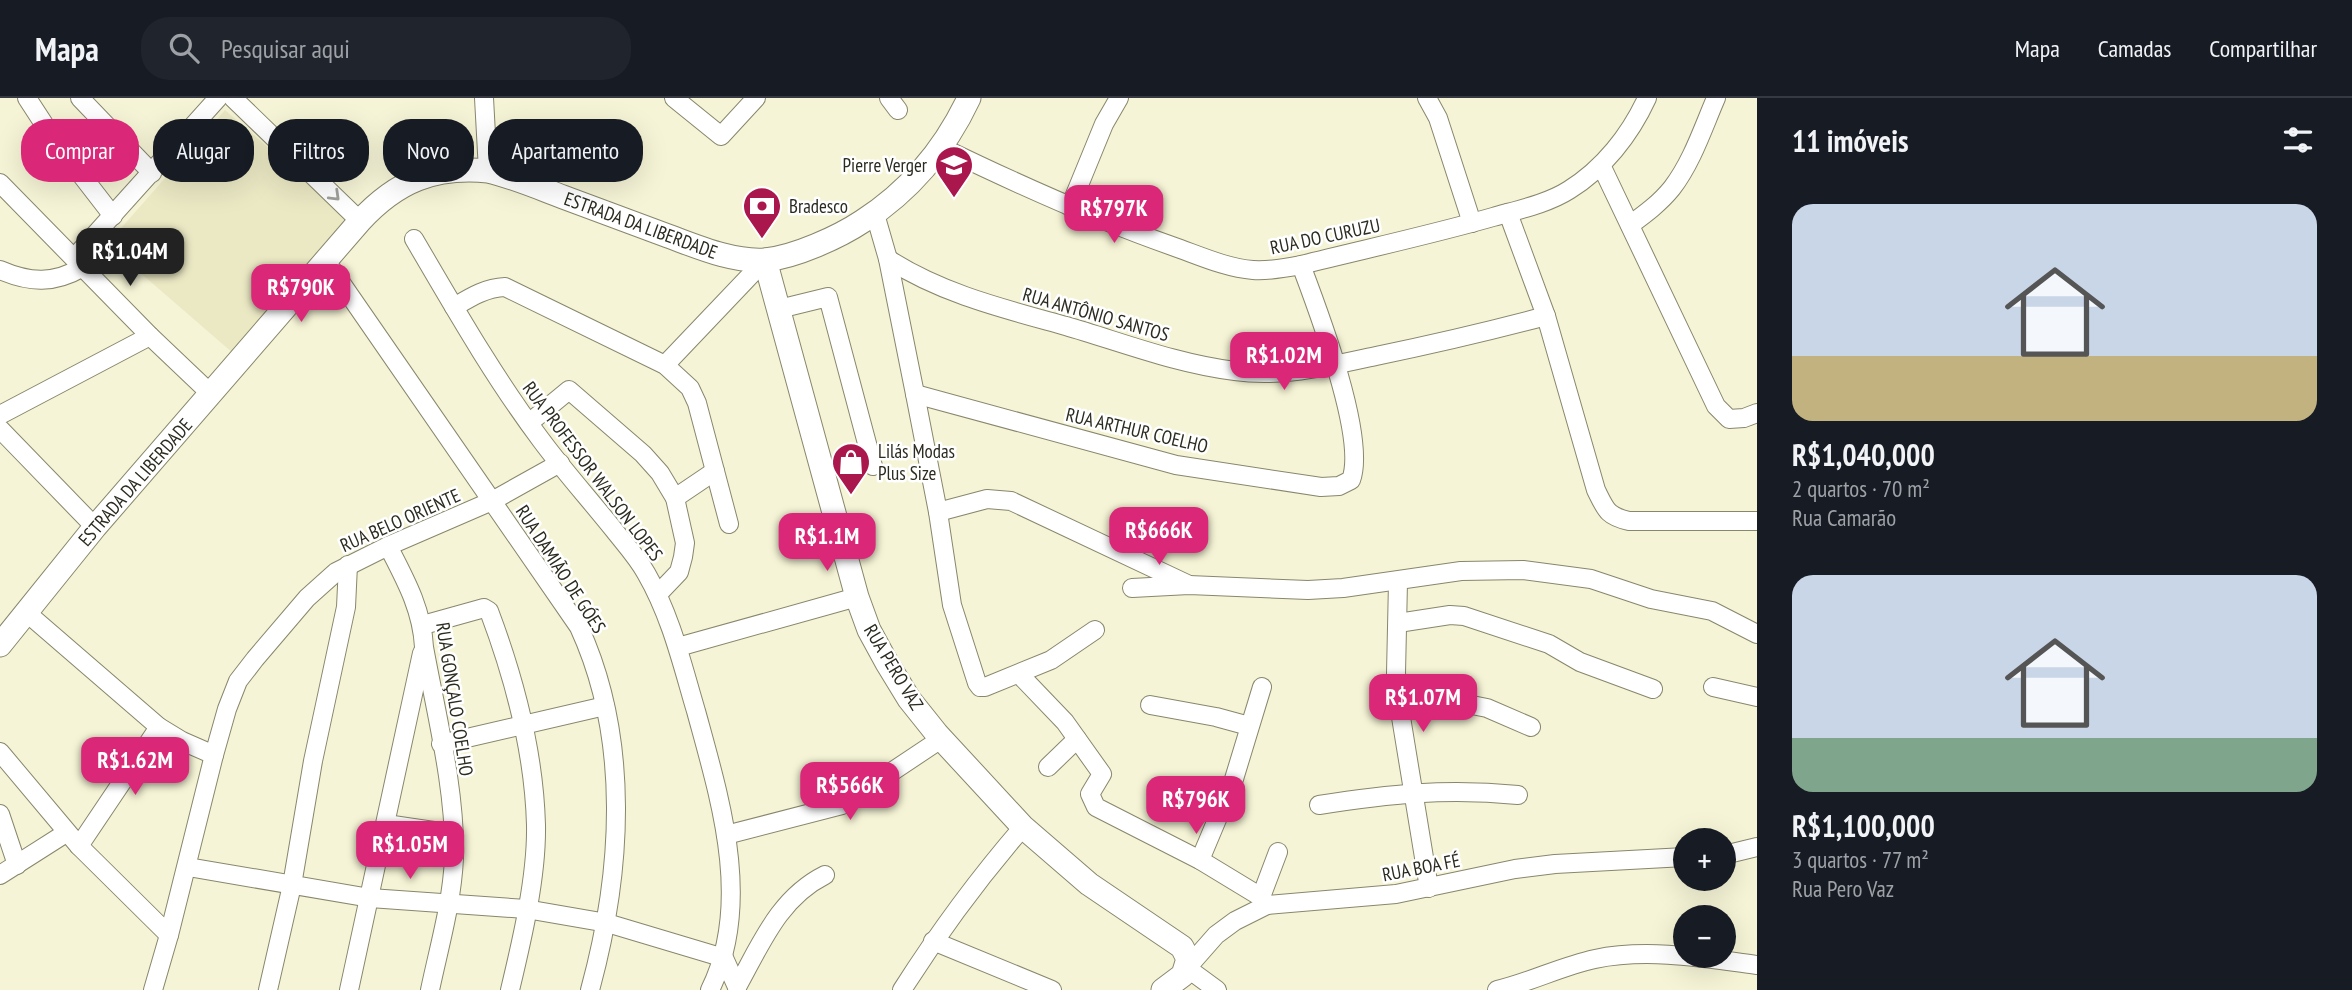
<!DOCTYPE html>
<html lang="pt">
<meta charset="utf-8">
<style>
body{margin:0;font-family:"PT Sans Narrow",sans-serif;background:#20242c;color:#f1f3f6;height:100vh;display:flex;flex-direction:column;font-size:26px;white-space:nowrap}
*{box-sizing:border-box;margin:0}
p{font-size:23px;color:#9ea1a6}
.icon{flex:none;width:38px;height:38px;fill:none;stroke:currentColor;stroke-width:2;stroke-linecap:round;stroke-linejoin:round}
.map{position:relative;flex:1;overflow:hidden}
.details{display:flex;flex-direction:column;background:#171b24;width:595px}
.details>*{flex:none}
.hud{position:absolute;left:21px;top:21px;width:665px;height:63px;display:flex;gap:14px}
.controls{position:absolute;left:1673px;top:730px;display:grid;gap:14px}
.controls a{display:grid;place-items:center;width:63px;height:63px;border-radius:50%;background:#171b24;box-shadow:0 7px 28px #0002;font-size:35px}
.price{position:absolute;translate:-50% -60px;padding:0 16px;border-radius:14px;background:#db2777;color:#fff;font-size:23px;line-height:46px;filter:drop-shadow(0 2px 4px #0008)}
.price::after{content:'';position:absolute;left:50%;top:42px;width:21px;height:16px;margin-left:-10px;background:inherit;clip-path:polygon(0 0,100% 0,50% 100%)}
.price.active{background:#222;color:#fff}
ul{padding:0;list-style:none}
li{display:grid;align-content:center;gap:14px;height:371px;padding:0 35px}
li span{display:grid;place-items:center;height:217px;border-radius:21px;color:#555}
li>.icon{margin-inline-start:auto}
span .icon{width:126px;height:126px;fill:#fffc;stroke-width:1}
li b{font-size:30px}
h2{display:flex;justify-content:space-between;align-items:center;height:84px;padding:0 35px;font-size:30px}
.tag{padding:0 24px;border-radius:28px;background:#171b24;box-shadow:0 7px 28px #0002;font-size:24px;line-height:63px}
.tag.active{background:#db2777;color:#fff}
header{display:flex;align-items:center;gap:42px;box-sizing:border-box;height:98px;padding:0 35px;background:#171b24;border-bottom:2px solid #363941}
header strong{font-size:33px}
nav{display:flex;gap:38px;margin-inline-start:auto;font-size:24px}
.search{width:490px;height:63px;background:#20242c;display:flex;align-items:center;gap:18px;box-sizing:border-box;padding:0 24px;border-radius:28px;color:#9ea1a6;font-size:26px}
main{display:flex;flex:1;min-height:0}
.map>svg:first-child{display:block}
</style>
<header>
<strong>Mapa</strong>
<div class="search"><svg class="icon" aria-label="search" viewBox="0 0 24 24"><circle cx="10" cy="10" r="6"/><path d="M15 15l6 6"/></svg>Pesquisar aqui</div>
<nav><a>Mapa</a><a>Camadas</a><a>Compartilhar</a></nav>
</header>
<main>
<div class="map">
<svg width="1757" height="892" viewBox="0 0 1757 892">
<rect width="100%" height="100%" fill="#f5f4d6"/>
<!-- built -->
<path fill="#ebe9c4" d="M225,12L352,123L234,256L107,146Z"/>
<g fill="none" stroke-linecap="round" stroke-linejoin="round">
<defs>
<g id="minor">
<path d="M27,0L55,43L113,118"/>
<path d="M80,0L152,75"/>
<path d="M233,0L360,123"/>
<path d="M484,0L488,73"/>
<path d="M674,0L721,38L756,0"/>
<path d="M889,0L898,12"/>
<path d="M1427,0L1438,20L1472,125"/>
<path d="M941,49C1017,86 1092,120 1172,148C1198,157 1226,170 1253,172C1269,173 1286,170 1301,167C1365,151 1430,137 1493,119C1517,112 1547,106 1569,92C1603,71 1630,37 1647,0"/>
<path d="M1601,67L1716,308L1729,321L1744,320L1757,315"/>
<path d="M0,85L150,238L211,296"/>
<path d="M1070,109L1104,26L1119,0"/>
<path d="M1508,115L1546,218L1596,392C1606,412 1607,418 1629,423H1757"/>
<path d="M875,116L888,161L915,296L938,414L952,507L977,585L980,589H985L1051,562L1095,532"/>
<path d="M1630,127C1645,116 1660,105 1672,90C1692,64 1703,30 1716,0"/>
<path d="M414,141C454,209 493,278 541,342C564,373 590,402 614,432C625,446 637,459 646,475C671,518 682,566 696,613C720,701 753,805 710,892"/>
<path d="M74,160L218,0"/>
<path d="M888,161C942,196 1005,211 1066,228C1121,244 1177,266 1235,273C1282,280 1330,268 1376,258C1434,246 1490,233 1546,218"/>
<path d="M326,163L579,529C631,642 622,775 590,892"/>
<path d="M0,172C30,185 54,186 83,169"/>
<path d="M454,209C471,199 485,190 505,189L665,267L690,290L697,305L729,426"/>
<path d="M779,211L828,199L873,368"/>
<path d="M665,267L765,162"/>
<path d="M915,296L1176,367L1321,389L1339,388L1351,382C1367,340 1318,212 1301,167"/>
<path d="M0,317L150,238"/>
<path d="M529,325L569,292L643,356L660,375L675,400L685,445L683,459L679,474L658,496"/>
<path d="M0,331L95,429"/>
<path d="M675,400L715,373"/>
<path d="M938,414L987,401L1011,403L1187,486"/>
<path d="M388,448C405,481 422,511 424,549C436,615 456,694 454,760C452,805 439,849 430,892"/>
<path d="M1398,484L1396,575L1399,607L1429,790"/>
<path d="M1132,490L1189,487L1308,492L1343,490L1461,473L1523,472L1591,481L1651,501L1712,513L1757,536"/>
<path d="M27,515L159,629L182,643L214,657"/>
<path d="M1398,525L1450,517L1464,518L1549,546L1580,564L1653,591"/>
<path d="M423,527L484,510L489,513C515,582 534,653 536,727C537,778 522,842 510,892"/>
<path d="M678,549L857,499"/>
<path d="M1019,576L1065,624L1102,676L1090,696L1096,709L1200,762L1261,799L1267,807"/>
<path d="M1713,589L1757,599"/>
<path d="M1150,607L1216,619L1249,628"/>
<path d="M1399,607L1467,606L1487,610L1531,629"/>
<path d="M441,646L605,608"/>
<path d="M0,654L79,748L169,837"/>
<path d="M1048,669L1077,641"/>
<path d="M1319,707C1389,696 1446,690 1518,697"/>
<path d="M0,716L17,767"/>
<path d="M386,726L454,736"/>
<path d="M726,737L842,707L941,641"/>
<path d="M79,748L159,629"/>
<path d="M1724,757L1757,749"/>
<path d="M1200,762L1234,681L1262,589"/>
<path d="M188,769L370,800L526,811L607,825L724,860L737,889"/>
<path d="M0,777L66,735"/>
<path d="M1261,799L1278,754"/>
<path d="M933,843L1052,892"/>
<path d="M737,889C761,846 779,800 825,777"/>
<path d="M153,892L169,837L214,657L227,611L238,583L255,561L307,500L336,474L388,448L492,403L560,365"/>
<path d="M268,892L292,787L313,663L346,509L348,467"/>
<path d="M349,892L422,555"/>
<path d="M902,892C939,834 978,781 1023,729"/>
<path d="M1217,892L1187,870L1216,837L1235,823L1267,807L1396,796L1515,771L1555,766L1685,759"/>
<path d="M1497,892C1531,884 1562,868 1595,861C1647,850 1705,860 1757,867"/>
</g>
<g id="major">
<path d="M765,162L857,499L869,532L887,565L909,601L937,636L1023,729L1089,786L1182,849L1188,861L1183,877L1163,892"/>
<path d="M0,547L95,429L360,123C397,83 434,68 488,73C514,79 539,90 563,99C598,112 633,125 668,138C698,149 732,164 765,162C795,159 839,139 863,123C911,92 945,51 969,0"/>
</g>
</defs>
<!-- minor casing -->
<use href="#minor" stroke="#88866c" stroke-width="20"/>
<!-- major casing -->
<use href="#major" stroke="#88866c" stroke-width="25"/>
<!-- minor -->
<use href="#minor" stroke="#fff" stroke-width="18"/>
<!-- major -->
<use href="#major" stroke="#fff" stroke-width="23"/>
</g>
<!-- one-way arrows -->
<defs><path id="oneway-chevron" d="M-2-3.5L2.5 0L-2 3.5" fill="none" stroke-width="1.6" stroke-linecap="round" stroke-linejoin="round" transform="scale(1.75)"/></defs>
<use stroke="#a0a09b" href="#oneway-chevron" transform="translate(335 98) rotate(44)"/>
<!-- icons -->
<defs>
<symbol id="school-pin" viewBox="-11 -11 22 30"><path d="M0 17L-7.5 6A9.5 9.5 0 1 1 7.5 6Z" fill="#aa174c" stroke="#fff"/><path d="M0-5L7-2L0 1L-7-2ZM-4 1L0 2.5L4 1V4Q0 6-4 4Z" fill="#fff"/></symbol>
<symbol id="bank-pin" viewBox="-11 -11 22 30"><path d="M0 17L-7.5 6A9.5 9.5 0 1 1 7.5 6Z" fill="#aa174c" stroke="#fff"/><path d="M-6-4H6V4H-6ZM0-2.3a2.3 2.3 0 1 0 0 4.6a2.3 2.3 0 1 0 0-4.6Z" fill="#fff"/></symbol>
<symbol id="shop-pin" viewBox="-11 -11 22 30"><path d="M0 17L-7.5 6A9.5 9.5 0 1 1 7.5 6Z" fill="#aa174c" stroke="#fff"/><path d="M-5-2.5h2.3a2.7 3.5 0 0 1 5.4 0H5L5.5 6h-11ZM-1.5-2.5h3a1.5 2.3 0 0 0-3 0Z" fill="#fff"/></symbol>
</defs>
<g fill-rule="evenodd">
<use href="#school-pin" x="932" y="45" width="44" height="60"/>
<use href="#bank-pin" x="740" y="86" width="44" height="60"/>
<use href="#shop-pin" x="829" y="342" width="44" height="60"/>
</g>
<g text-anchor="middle" stroke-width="5" stroke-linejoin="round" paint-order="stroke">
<!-- poi labels -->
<g font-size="19" fill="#2c2b20" stroke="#fff" text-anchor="start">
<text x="927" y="74" text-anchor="end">Pierre Verger</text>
<text x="789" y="115">Bradesco</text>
<text x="878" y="360">Lilás Modas<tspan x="878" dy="22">Plus Size</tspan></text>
</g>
<!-- street labels -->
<g font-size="19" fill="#2c2b20" stroke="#fff">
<text transform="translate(641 127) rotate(20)" y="7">ESTRADA DA LIBERDADE</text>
<text transform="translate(1325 138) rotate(-12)" y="7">RUA DO CURUZU</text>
<text transform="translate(1096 216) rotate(16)" y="7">RUA ANTÔNIO SANTOS</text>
<text transform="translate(1137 332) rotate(13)" y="7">RUA ARTHUR COELHO</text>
<text transform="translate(593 373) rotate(53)" y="7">RUA PROFESSOR WALSON LOPES</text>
<text transform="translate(135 384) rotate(-49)" y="7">ESTRADA DA LIBERDADE</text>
<text transform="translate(400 422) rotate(-24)" y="7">RUA BELO ORIENTE</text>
<text transform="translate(561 471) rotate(57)" y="7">RUA DAMIÃO DE GÓES</text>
<text transform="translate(894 569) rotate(59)" y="7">RUA PERO VAZ</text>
<text transform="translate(455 601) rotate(81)" y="7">RUA GONÇALO COELHO</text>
<text transform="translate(1421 769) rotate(-11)" y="7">RUA BOA FÉ</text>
</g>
</g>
</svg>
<div class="controls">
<a>+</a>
<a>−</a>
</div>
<b class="price" style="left:1114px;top:147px">R$797K</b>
<b class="price active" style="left:130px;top:190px">R$1.04M</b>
<b class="price" style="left:301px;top:226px">R$790K</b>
<b class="price" style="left:1284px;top:294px">R$1.02M</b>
<b class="price" style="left:1159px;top:469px">R$666K</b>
<b class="price" style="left:827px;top:475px">R$1.1M</b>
<b class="price" style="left:1423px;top:636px">R$1.07M</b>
<b class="price" style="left:135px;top:699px">R$1.62M</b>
<b class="price" style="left:850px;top:724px">R$566K</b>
<b class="price" style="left:1196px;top:738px">R$796K</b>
<b class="price" style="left:410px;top:783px">R$1.05M</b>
<div class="hud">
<a class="tag active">Comprar</a>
<a class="tag">Alugar</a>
<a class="tag">Filtros</a>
<a class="tag">Novo</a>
<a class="tag">Apartamento</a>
</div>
</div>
<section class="details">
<h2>11 imóveis<svg class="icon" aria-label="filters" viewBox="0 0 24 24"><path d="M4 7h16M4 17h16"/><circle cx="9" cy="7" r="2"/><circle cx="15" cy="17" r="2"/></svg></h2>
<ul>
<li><span style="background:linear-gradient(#c9d6e8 70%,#c2b280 0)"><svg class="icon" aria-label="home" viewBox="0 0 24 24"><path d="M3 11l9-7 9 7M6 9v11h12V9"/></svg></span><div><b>R$1,040,000</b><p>2 quartos · 70 m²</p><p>Rua Camarão</p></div></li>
<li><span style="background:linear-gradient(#c9d6e8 75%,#7fa58c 0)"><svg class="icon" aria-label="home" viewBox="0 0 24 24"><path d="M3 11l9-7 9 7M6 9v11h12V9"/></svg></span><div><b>R$1,100,000</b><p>3 quartos · 77 m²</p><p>Rua Pero Vaz</p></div></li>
</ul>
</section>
</main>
